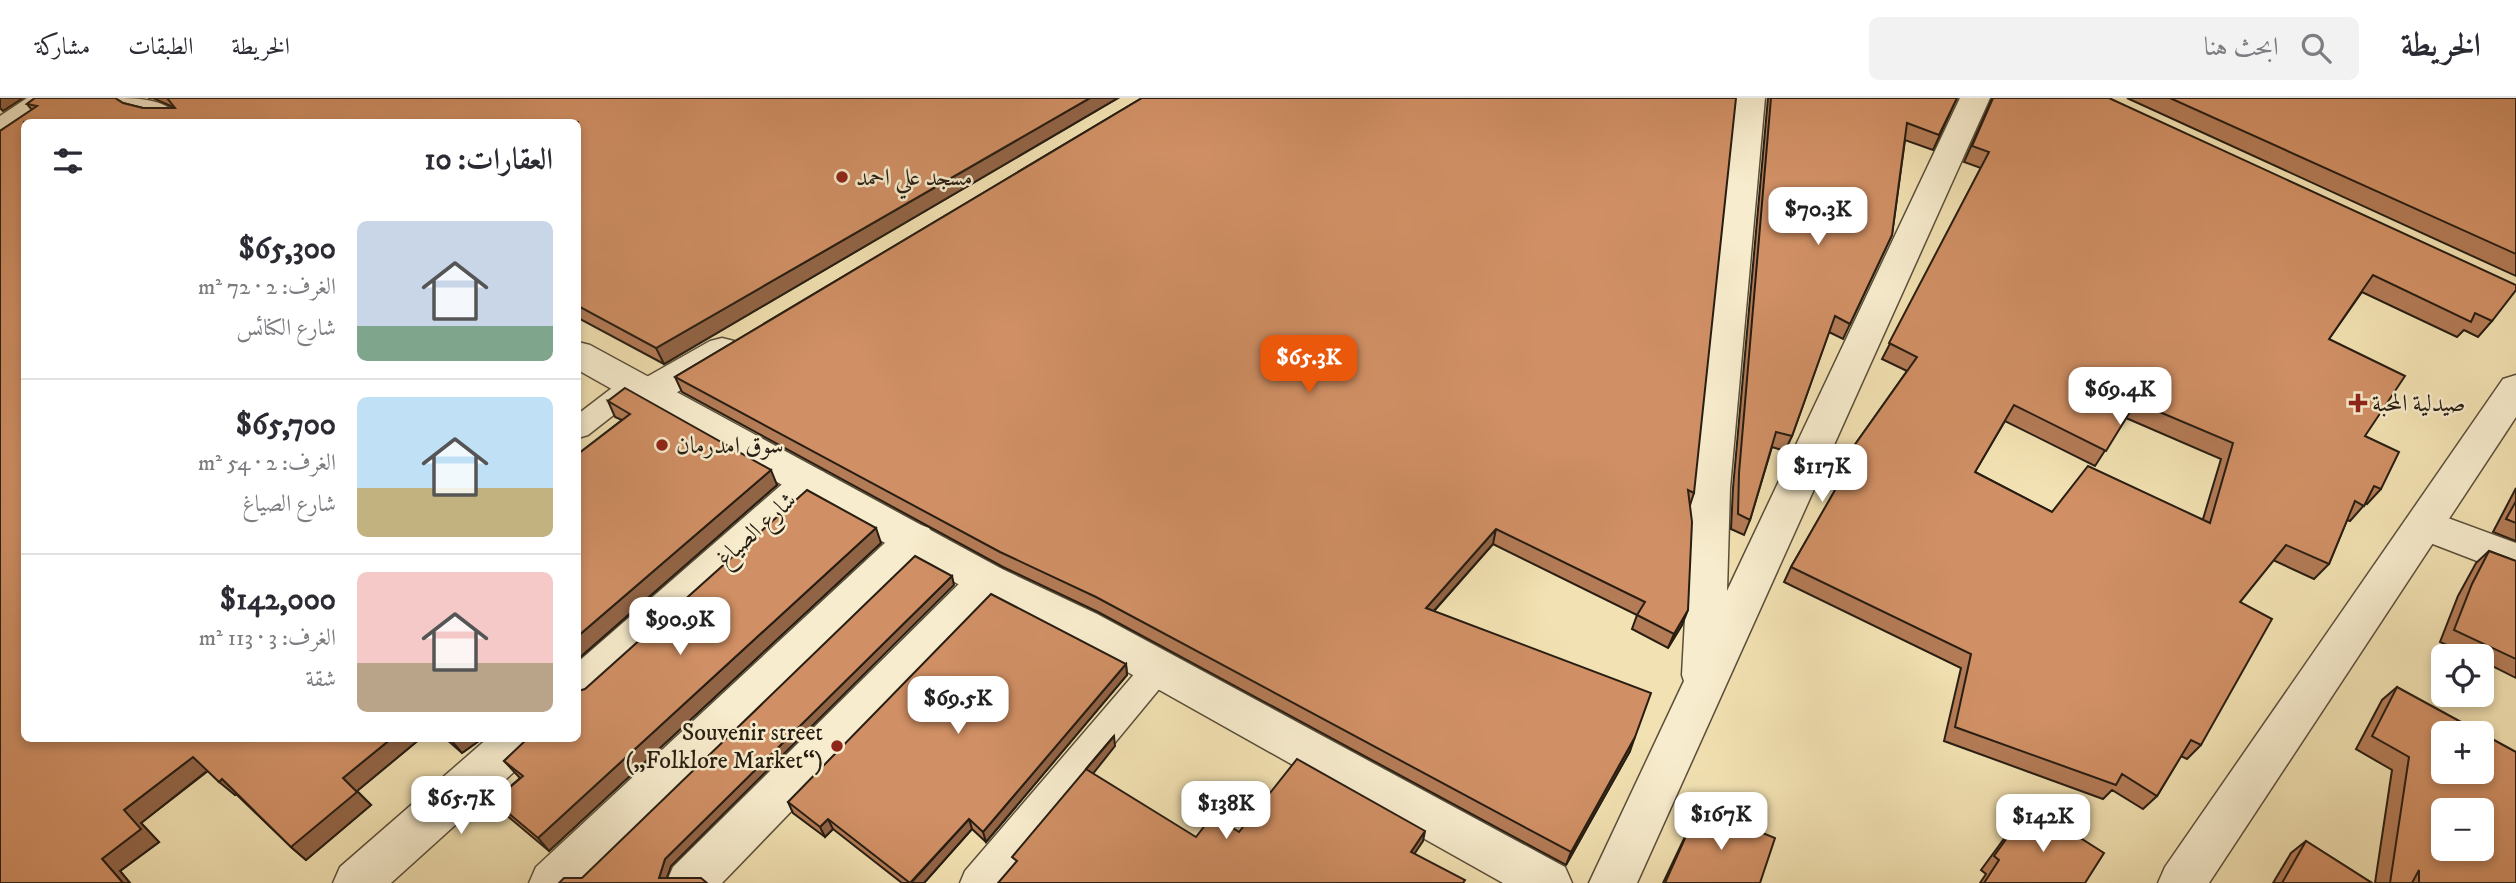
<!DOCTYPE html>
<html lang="ar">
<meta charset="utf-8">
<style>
body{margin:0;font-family:"IM FELL DW Pica",Amiri,serif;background:#f2f2f3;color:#2b2b33;direction:rtl;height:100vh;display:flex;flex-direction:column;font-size:26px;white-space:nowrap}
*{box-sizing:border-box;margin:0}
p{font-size:23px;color:#7c7c81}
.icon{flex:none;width:38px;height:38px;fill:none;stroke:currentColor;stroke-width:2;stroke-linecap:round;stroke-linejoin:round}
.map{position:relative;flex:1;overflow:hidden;direction:ltr}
.sheet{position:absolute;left:21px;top:21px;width:560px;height:623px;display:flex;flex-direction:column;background:#fff;border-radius:10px;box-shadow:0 4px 10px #0003;direction:rtl}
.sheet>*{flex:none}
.controls{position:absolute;left:2431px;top:546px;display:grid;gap:14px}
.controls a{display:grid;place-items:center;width:63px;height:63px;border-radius:10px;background:#fff;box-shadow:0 4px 10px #0003;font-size:35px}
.price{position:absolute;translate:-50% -60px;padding:0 16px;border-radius:14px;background:#fff;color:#222;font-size:23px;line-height:46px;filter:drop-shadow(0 2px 4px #0008)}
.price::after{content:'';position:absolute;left:50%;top:42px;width:21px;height:16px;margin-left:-10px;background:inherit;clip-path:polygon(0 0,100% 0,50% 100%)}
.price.current{background:#ea580c;color:#fff}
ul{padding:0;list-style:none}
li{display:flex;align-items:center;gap:21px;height:175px;padding:0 28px}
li+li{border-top:2px solid #e1e1e2}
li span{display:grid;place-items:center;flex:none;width:196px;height:140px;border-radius:10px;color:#555}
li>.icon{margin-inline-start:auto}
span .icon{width:84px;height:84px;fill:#fffc;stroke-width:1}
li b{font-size:30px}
h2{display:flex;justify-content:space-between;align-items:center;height:84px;padding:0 28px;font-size:30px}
header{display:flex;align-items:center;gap:42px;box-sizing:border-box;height:98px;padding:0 35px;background:#fff;border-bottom:2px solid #e1e1e2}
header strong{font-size:33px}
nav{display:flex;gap:38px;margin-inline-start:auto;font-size:24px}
.search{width:490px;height:63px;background:#f2f2f3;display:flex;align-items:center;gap:18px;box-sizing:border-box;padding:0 24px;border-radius:10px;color:#7c7c81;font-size:26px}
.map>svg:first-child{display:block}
</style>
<header>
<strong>الخريطة</strong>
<div class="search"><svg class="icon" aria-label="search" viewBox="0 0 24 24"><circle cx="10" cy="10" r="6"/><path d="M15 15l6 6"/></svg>ابحث هنا</div>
<nav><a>الخريطة</a><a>الطبقات</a><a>مشاركة</a></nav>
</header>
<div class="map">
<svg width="2516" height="785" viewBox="0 0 2516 785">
<rect width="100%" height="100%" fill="#f2e1b2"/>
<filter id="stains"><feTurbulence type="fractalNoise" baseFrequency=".00286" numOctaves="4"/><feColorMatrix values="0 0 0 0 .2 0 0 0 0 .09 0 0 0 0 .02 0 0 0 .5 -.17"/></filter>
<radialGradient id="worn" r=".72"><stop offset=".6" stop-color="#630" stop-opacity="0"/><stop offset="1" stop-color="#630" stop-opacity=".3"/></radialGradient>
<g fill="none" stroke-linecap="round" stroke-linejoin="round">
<defs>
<g id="service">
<path d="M634,278L643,280L647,287L643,294L588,337L578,340V316L625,280Z"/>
<path d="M1159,556L1170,560L1174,569L1170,578L999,785H960L965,773L1148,560Z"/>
</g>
<g id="pedestrian">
<path d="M915,425L929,430L935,441L929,452L586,785H529L536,769L901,430Z"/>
<path d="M988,467L1002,471L1008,483L1002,495L722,785H666L673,769L974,471Z"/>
</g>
<g id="minor">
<path d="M1735,0H1765L1730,390L1727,493L1960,0H1990L1637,785H1589L1684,583L1682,577L1692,390Z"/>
<path d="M722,240L734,243L740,252L734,261L662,303L649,307L636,303L631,294L636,285L710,243Z"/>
<path d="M810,369L824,374L829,384L824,394L593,603L578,608V564L796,374Z"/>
<path d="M2426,412L2516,445V478L2412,438L2406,427L2412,416Z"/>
<path d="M488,640H542L536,654L391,785H333L340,769Z"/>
</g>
<g id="tertiary">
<path d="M27,0H62C55,10 37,23 24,24V28L0,40V18Z"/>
<path d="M112,0C138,0 168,0 184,24C159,26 128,23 112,0Z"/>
<path d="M578,244L590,247L1002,471L1097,516L1565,769L1572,785H1503L1067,540L974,495L578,272Z"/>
<path d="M2516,277V319L2209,785H2158L2165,769L2503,281Z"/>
</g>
</defs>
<!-- service casing -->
<use href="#service" stroke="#5a4e3a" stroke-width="3"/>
<!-- pedestrian casing -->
<use href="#pedestrian" stroke="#5a4e3a" stroke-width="3"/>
<!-- minor casing -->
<use href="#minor" stroke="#5a4e3a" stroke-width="3"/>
<!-- tertiary casing -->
<use href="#tertiary" stroke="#5a4e3a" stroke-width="3"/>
<!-- service -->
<use href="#service" fill="#f7eccd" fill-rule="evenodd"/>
<!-- pedestrian -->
<use href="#pedestrian" fill="#f7eccd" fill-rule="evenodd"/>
<!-- minor -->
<use href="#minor" fill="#f7eccd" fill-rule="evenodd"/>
<!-- tertiary -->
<use href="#tertiary" fill="#f7eccd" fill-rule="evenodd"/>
</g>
<!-- wall -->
<g fill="#b37b56" stroke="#271d12" stroke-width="2" fill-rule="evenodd">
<path d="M35,0H115L123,5L143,10H173L171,8L153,0H148H1118L664,266L578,220V24H24V640H421L357,693L371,707L306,762L291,749L236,696L235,697L208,673L141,725L159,744L120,773L130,785H0V33L32,12L27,6Z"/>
<path d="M1142,0L1694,395L1690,407L1682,527L1668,550L1632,531L1637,517L1493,446L1434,513L1630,653L1566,767L1098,514L1003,469L682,294L675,279Z"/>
<path d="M1768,0H1957L1933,52L1905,42L1892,137L1843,241L1829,234L1792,338L1785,353L1772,349L1750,422L1744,437L1731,431L1733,390Z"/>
<path d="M1992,0H2109L2492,223L2478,239L2464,232L2457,239L2362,194L2329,241L2365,338L2381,391L2367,406L2366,405L2350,423L2347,422L2329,466L2314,481L2273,462L2240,504L2201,647L2187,661L2181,658L2157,698L2143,711L2112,692L2103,701L1944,643L1961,570L1784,484L1791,469L1847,372L1841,370L1849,355L1907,273L1882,261L1981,70L1964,64L1992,1ZM2126,320L2221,361L2203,421L2052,414L1975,374L2005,323L2095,368Z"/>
<path d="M2127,0H2516V178Z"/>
<path d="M608,303L777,387L578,561V356L622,322L615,319Z"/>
<path d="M2516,390V443L2493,434Z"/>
<path d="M881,445L549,753L505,716L494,703L520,680L504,663L585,591Z"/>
<path d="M2489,453L2516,463V580L2482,563V558H2471L2440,544L2458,498L2476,465Z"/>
<path d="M1126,566L1127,577L986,744L972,731L924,785H902L833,731L825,739L793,715L788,704Z"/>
<path d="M2397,589L2516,785H2375L2392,672L2356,651L2382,602Z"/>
<path d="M445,640H483L462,655Z"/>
<path d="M2030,708L2085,785H1980L1986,776L1981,772L2017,723Z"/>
<path d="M1699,709L1760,785H1663Z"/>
<path d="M2306,743L2372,785H2273L2291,755Z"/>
</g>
<!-- shaded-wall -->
<g fill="#926446" stroke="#271d12" stroke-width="2">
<path d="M0,0H23L3,13L0,10Z"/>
<path d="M1090,0H1118L664,266L656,250Z"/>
<path d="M771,372L777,387L578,561V538Z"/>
<path d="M876,430L881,445L549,753L538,740Z"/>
<path d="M1496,431L1493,446L1424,524L1426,510Z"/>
<path d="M952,478L954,487L671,768L665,785L659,780L665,761Z"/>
<path d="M1688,512L1682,527L1668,550L1674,536Z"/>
<path d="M1126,566L1127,577L986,744L983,734Z"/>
<path d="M1114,638L1115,648L1088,682L1086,671Z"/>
<path d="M1635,639L1630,653L1566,767L1571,754Z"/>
<path d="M392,640H421L357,693L371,707L306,762L291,749L343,680Z"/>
<path d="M450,640H483L462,655L450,641Z"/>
<path d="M193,659L208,672L141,725L159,744L120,773L130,785H123L102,761L124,712Z"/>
<path d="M222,681L237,695L235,697L219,684Z"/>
<path d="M828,721L833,731L825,739L820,729Z"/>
<path d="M969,721L972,731L924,785H911Z"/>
<path d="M1425,733L1423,743L1409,764L1411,754Z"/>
</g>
<!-- building -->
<g fill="#d08f64" stroke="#271d12" stroke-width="2" fill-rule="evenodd">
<path d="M35,0H115L123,5L143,10H175L167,0H1090L656,250L578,208V24H24V640H392L343,680L357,694L291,749L222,681L219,684L193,659L124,712L141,731L102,761L123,785H0V33L37,8L27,6Z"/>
<path d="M1142,0H1736L1694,395L1688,392L1692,424L1688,512L1674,536L1637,517L1645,504L1496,431L1426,510L1651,595L1635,639L1571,754L1096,499L1000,454L675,279Z"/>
<path d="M1771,0H1957L1939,37L1907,25L1892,137L1850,226L1835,218L1792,338L1776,334L1750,422L1738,416L1739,375Z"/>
<path d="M1993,0H2109L2516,187V192L2492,223L2475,215L2471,224L2373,177L2329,241L2405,278L2365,338L2399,354L2381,391L2374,388L2364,408L2355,403L2329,466L2286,447L2240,504L2272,521L2201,647L2191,642L2157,698L2122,676L2116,687L1955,629L1971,556L1791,469L1855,357L1849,355L1917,259L1889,245L1989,54L1972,48ZM2136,304L2233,345L2210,425L2088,368L2052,414L1975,374L2014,307L2106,353Z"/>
<path d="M2170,0H2516V156Z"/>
<path d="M625,290L771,372L578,538V356L630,316L608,303Z"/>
<path d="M807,392L876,430L538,740L494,703L523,678L504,663L528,640H578V593L585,591Z"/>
<path d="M2516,403V425L2506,421Z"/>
<path d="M2489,453L2516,463V561L2454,532L2472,486Z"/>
<path d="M915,458L952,478L665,761L659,780H701L707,785H559L564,780H582Z"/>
<path d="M991,496L1126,566L983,734L969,721L910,785L828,721L820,729L788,704Z"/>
<path d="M2397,589L2516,654V785H2419V772L2412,785H2390L2409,659L2372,638ZM2443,635H2482V674H2443ZM2443,712H2482V751H2443Z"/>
<path d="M1114,638L1086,671L1196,739L1213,717L1239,734L1297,661L1425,733L1411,754L1465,782L1463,785H998L1017,763L1012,759Z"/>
<path d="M2030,708L2104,755L2085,785H1984L1999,762L1994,758Z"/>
<path d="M1699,709L1775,740L1760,785H1665Z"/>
<path d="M2306,743L2372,785H2282Z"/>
</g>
<!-- markers -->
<g fill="#8f2418" stroke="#f7eccd" stroke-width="2.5">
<circle cx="842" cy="79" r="7"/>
<path d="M2354.5 294.5h7v7h7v7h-7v7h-7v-7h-7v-7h7z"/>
<circle cx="662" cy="347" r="7"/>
<circle cx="837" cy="648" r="7"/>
</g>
<g text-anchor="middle" stroke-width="5" stroke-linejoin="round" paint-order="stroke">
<!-- poi labels -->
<g font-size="24" fill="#271d12" stroke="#f7eccd" text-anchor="start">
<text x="856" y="87">مسجد علي احمد</text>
<text x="2372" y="313">صيدلية المحبة</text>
<text x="676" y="355">سوق امدرمان</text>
<text x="823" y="642" text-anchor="end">Souvenir street<tspan x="823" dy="28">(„Folklore Market“)</tspan></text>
</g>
<!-- street labels -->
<g font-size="24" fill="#271d12" stroke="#f7eccd">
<text transform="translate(756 431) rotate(-42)" y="8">شارع الصياغ</text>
</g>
</g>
<rect width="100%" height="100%" filter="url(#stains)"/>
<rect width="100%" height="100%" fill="url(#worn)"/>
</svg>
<div class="controls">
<a><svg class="icon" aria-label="locate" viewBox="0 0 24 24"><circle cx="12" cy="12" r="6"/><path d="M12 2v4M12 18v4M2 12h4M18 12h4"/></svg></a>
<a>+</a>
<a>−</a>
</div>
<b class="price" style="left:1818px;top:149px">$70.3K</b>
<b class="price current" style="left:1309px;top:297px">$65.3K</b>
<b class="price" style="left:2120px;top:329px">$69.4K</b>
<b class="price" style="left:1822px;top:406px">$117K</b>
<b class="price" style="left:680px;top:559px">$90.9K</b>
<b class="price" style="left:958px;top:638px">$69.5K</b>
<b class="price" style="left:461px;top:738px">$65.7K</b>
<b class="price" style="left:1226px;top:743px">$138K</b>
<b class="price" style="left:1721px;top:754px">$167K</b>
<b class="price" style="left:2043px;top:756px">$142K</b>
<section class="sheet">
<h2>العقارات: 10<svg class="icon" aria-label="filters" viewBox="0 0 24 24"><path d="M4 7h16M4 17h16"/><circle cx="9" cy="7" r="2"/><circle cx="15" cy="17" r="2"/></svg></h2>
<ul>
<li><span style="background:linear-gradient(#c9d6e8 75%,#7fa58c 0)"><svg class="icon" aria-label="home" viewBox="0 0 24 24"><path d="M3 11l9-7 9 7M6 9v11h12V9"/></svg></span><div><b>$65,300</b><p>الغرف: 2 · 72 m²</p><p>شارع الكنائس</p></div></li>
<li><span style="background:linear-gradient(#bfe0f5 65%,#c2b280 0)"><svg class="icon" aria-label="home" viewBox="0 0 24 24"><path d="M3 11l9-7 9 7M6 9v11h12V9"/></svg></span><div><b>$65,700</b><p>الغرف: 2 · 54 m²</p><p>شارع الصياغ</p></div></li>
<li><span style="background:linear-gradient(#f6c9c9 65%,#b9a48a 0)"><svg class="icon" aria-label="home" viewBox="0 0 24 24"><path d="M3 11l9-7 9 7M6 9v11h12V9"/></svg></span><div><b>$142,000</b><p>الغرف: 3 · 113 m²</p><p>شقة</p></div></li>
</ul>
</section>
</div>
